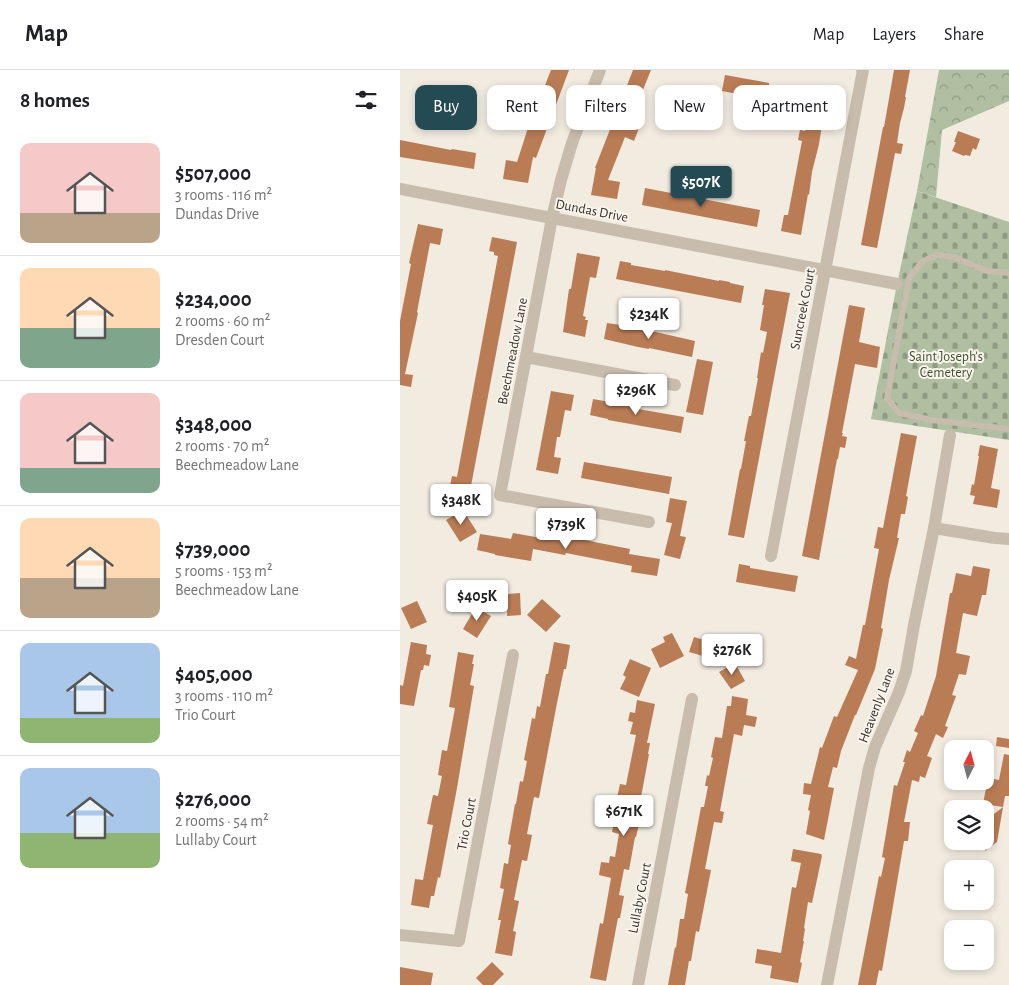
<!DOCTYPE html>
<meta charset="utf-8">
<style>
body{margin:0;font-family:"Alegreya Sans",sans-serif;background:#f2f2f2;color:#202124;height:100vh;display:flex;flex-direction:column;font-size:19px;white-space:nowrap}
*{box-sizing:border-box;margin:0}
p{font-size:16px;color:#757577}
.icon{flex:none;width:28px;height:28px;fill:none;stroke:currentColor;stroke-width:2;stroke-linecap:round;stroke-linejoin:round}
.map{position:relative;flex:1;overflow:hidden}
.drawer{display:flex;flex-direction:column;background:#fff;width:400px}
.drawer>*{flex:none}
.top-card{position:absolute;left:15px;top:15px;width:475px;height:45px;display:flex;gap:10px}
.needle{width:32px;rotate:6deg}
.fabs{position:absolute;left:544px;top:670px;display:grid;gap:10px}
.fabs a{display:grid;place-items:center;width:50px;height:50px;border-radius:10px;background:#fff;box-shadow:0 2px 8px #0003;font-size:25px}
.price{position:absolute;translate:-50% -42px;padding:0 11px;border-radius:5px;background:#fff;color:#222;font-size:16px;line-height:32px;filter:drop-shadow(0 1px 2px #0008)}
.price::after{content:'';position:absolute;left:50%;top:30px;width:15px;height:11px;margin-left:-8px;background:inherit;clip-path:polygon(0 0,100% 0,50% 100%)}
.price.on{background:#244a54;color:#fff}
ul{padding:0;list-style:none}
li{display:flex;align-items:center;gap:15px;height:125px;padding:0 20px}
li+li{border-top:1px solid #e0e0e0}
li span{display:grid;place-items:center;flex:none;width:140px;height:100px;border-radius:10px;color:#555}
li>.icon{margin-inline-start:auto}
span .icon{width:60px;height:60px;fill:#fffc;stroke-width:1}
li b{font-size:21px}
h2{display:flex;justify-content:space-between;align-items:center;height:60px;padding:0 20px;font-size:21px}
.tag{padding:0 18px;border-radius:10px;background:#fff;box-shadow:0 2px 8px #0003;font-size:18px;line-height:45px}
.tag.on{background:#244a54;color:#fff}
header{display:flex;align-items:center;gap:30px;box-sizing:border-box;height:70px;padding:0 25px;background:#fff;border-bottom:1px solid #e0e0e0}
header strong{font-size:24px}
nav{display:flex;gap:28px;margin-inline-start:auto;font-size:18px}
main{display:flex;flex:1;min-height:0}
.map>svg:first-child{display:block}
</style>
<header>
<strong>Map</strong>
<nav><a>Map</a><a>Layers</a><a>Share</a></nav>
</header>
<main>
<section class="drawer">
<h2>8 homes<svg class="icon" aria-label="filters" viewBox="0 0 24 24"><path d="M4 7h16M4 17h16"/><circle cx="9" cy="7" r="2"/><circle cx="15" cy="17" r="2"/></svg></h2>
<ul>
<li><span style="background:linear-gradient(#f6c9c9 70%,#b9a48a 0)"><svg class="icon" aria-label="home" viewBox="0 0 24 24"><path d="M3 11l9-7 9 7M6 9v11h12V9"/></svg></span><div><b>$507,000</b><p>3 rooms · 116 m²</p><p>Dundas Drive</p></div></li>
<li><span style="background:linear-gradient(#ffd9b3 60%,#7fa58c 0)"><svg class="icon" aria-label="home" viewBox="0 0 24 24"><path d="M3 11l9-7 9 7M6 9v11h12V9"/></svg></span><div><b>$234,000</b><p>2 rooms · 60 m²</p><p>Dresden Court</p></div></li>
<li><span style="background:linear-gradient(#f6c9c9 75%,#7fa58c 0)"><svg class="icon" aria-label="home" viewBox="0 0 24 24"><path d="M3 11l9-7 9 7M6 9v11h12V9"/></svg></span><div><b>$348,000</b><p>2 rooms · 70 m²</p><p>Beechmeadow Lane</p></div></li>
<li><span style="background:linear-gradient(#ffd9b3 60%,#b9a48a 0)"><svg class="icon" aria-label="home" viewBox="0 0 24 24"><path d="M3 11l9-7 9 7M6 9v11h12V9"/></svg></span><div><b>$739,000</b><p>5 rooms · 153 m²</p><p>Beechmeadow Lane</p></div></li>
<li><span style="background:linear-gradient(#a9c7e8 75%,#8fb573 0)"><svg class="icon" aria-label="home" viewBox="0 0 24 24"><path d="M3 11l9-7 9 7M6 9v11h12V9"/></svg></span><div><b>$405,000</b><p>3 rooms · 110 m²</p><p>Trio Court</p></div></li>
<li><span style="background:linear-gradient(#a9c7e8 65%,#8fb573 0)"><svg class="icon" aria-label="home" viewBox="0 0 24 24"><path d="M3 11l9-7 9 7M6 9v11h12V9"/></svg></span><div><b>$276,000</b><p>2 rooms · 54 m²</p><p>Lullaby Court</p></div></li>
</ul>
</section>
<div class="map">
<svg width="609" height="915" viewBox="0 0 609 915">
<defs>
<pattern id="forest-crowns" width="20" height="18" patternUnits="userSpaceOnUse" patternTransform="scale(1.25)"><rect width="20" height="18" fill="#b0bea1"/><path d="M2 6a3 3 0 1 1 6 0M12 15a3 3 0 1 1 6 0" fill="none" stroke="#909b83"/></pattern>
<pattern id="cemetery-stones" width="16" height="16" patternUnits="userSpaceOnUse" patternTransform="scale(1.25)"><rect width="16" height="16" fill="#b0bea1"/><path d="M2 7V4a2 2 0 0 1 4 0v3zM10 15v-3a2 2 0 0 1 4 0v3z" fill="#909b83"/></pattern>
</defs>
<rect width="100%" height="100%" fill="#f1ebe0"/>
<!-- forest -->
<path fill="url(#forest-crowns)" d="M539,0H609V31L542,60L536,127L517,121Z"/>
<!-- cemetery -->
<path fill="url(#cemetery-stones)" d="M517,121L609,152V370L471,349L497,214Z"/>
<!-- building -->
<g fill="#ba7c55">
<path d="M151,0H169L136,88L133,87L128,113L103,109L106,90L117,92L127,61Z"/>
<path d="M233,0H251L229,54L239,58L234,71L225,67L208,110L220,112L217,129L191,125L196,98H195Z"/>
<path d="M494,0H510L505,27H506L504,38L500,53L497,73L503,74L501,84L495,83L477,178L461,175L483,57H484Z"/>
<path d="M325,5L369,13V15L382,17L379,32L353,28V27L322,21Z"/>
<path d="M405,20L427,24L419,74L412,102L409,125L408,124L401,165L381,161L384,145H388L402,71L398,70L400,60L405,61L409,38L402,36Z"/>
<path d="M558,61L580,69L576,80L573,78L570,86L565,85L564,86L552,81L556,72H554Z"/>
<path d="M0,70L51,80L52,79L76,83L74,99L0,87Z"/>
<path d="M245,118L360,140L357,157L242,135Z"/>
<path d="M18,154L43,159L40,175L30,173L17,242L18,243L5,304L13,305L11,317L0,315V251L11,194L9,193Z"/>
<path d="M92,167L117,172L68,432L52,429V427L48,426L52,406L57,407L98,186L94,185V182L89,181Z"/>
<path d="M177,183L200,187L196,208L190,207L183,246L186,247L185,250H188L185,267L163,262L169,219H171Z"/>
<path d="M220,191L231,193V195L265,201V200L319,211V210L330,212V213L344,216L341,233L216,209Z"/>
<path d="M365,219L390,223L344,468L328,465L340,399H341L346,371H344L349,346H351L358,308H357L361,282L363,283L367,262L360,260L364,235H362Z"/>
<path d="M449,235L465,238L459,272L480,277L477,298L455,294L442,363H443L442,366L447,367L445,378L440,377L438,389H437L419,490L402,486Z"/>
<path d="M207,253L234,257L295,271L292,287L249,278V279L238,277L204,269Z"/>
<path d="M297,289L313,292L303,345L286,342Z"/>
<path d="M151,321L174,325L171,341L165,340L160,367H157L154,387L161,388L158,404L136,400Z"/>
<path d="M193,329L238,337V339L284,347L281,363L208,350V349L190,345Z"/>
<path d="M501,363L517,366L506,426L508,427L505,444H501L497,468H499L489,510L481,558L483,559L475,599L456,645H455L441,681L437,698L433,697L428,717L434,718L424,770L406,764L410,741L408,740L411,725L403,724L404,713L411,714L420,677L422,678L434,646L437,647L458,600L445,595L449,586L456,589L463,555H465L479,479L474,478L478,457L483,458Z"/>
<path d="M580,375L598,379L591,418L600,420L597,438L573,434L575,426L570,425L572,414L574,415L579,386H578Z"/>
<path d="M184,392L272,407L269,424L181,408Z"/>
<path d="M270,428L287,431L280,466L286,467L280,489L264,485L272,453L266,452Z"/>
<path d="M63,440L77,462L60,472L46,450Z"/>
<path d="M113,463L141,468L142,464L173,469L174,468L230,479L229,484L260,489L257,506L231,502L232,496L166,483L165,485L133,479L131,491L95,485V484L77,480L80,464L111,469Z"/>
<path d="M339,494L350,496V498L398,506L395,522L336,512Z"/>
<path d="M573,496L590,499L586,525H582L577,546L563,543L556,583L570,586L566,605L559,604L552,625L556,626L545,656L548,657L543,668L536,664L527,686L532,688L525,708L520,706L519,712L512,710L504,752H510L508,771H504L482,901L479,900L476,915H458L479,806L481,807L485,788L482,787L494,715L497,716L505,692H503L507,680L510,682L518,663L514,661L521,645L523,646L536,606L550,523H552L556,503L571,506Z"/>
<path d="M120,523L121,545L107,546L108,524Z"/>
<path d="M142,529L161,546L146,562L127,545Z"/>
<path d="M17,531L27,552L11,559L1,538Z"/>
<path d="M76,537L91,546L77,568L63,559Z"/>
<path d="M272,563L284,586L260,598L251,579L265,572L263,567Z"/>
<path d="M294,567L324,576L320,591L289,582Z"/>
<path d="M11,572L27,575L26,584L31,585L29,596L24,595L23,600H21L14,636L0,634V615L3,616Z"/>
<path d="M154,572L170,575L166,599H164L157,633L139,728L134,727L127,764L132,765L127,791L122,790L114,830L119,831L113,861L116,862L112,886L95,883L101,850H98L104,819L100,818L104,793L108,794L111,775L108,774L115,734H116L120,711L123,712L127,691L124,690L132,648L135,649L137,636L140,637L146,604H148Z"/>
<path d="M58,582L74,585L72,594H74L70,615L74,616L57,718L40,808L38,807L34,826H31L29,838L11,835L15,809L23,810L33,755L27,754L33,725L38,726L42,706L38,705L42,680L47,681L55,638L49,637Z"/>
<path d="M230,589L251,598L239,627L220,619L226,607L223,605Z"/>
<path d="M335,593L345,611L331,619L319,602Z"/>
<path d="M332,626L348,629L346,645L357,647L355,657L344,655L342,666L334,664L320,741L324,742L322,753L314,752L305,799L311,800L299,862L296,861L291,891H289L285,915H268L275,877L276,878L280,849H284L288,824L285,823L301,737H304L308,716H305L307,705L309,706L313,688L311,687L315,667L322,668L327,636H331Z"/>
<path d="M237,630L255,634L247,673H250L248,684H249L237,749L240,750L236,767H235L229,800L224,799L219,825L224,826L220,848H218L206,911L190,908L200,853L203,854L211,808L199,805L201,792L209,793L210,786L215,787L219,764L212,762L214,752L220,753L224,729L217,728L220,714L226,715L236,665L230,664L233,652L228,651L230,642L235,643Z"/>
<path d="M597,667L609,669V678L596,676Z"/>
<path d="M604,684L609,685V726H605L603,737L583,734L588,708L599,710Z"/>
<path d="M603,737L597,772L585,781V751Z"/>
<path d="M393,779L421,784L422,786L412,833L408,832L404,858L405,859L403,871H404L400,892L402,893L398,913L370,908L372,896L355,893L357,879L381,883L392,817L396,818L401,793L391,791Z"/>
<path d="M92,892L104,904L93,915H83L76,908Z"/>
<path d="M0,897L33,903L31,915H0Z"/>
</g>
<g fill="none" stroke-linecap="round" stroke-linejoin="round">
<!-- service -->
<path stroke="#c8bdad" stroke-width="6" d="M609,203L587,201L554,187L537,185L523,191L509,208L487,328L499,343L532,350L609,359"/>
<!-- minor -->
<g stroke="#c8bdad" stroke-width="12">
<path d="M200,0L172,73L161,110L152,148L100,425L249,452"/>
<path d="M0,119L497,214"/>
<path d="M126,287L275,315"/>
<path d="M534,458L595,468L609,469"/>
<path d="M371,486L463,0H462"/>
<path d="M0,865L59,871L113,585"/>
<path d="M238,915L292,629"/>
<path d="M427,915L469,698L475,677L499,622L506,601L514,555L534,458L550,365"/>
</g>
</g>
<g text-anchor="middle" stroke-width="4" stroke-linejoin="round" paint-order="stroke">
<!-- street labels -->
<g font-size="14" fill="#37302b" stroke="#f9f5ec">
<text transform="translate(192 140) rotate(11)" y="5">Dundas Drive</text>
<text transform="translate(402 239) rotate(-79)" y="5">Suncreek Court</text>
<text transform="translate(112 281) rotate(-79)" y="5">Beechmeadow Lane</text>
<text transform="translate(476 635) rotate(-69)" y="5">Heavenly Lane</text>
<text transform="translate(66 754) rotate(-79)" y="5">Trio Court</text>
<text transform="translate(239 828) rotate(-79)" y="5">Lullaby Court</text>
</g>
<!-- park labels -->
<g font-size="14" fill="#415331" stroke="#f9f5ec">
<text x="546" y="291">Saint Joseph’s<tspan x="546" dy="16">Cemetery</tspan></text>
</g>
</g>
</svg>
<div class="fabs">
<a><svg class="needle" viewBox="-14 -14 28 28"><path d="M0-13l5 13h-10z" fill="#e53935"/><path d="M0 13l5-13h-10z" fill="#757577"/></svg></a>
<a><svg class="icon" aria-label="layers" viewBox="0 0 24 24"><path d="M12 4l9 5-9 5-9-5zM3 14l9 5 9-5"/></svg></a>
<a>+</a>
<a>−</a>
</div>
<b class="price on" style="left:301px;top:138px">$507K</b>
<b class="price" style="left:249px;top:270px">$234K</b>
<b class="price" style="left:236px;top:346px">$296K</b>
<b class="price" style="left:61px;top:456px">$348K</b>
<b class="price" style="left:166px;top:480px">$739K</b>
<b class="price" style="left:77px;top:552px">$405K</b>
<b class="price" style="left:332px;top:606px">$276K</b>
<b class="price" style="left:224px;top:767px">$671K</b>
<div class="top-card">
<a class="tag on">Buy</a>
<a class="tag">Rent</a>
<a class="tag">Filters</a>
<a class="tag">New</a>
<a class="tag">Apartment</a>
</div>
</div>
</main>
